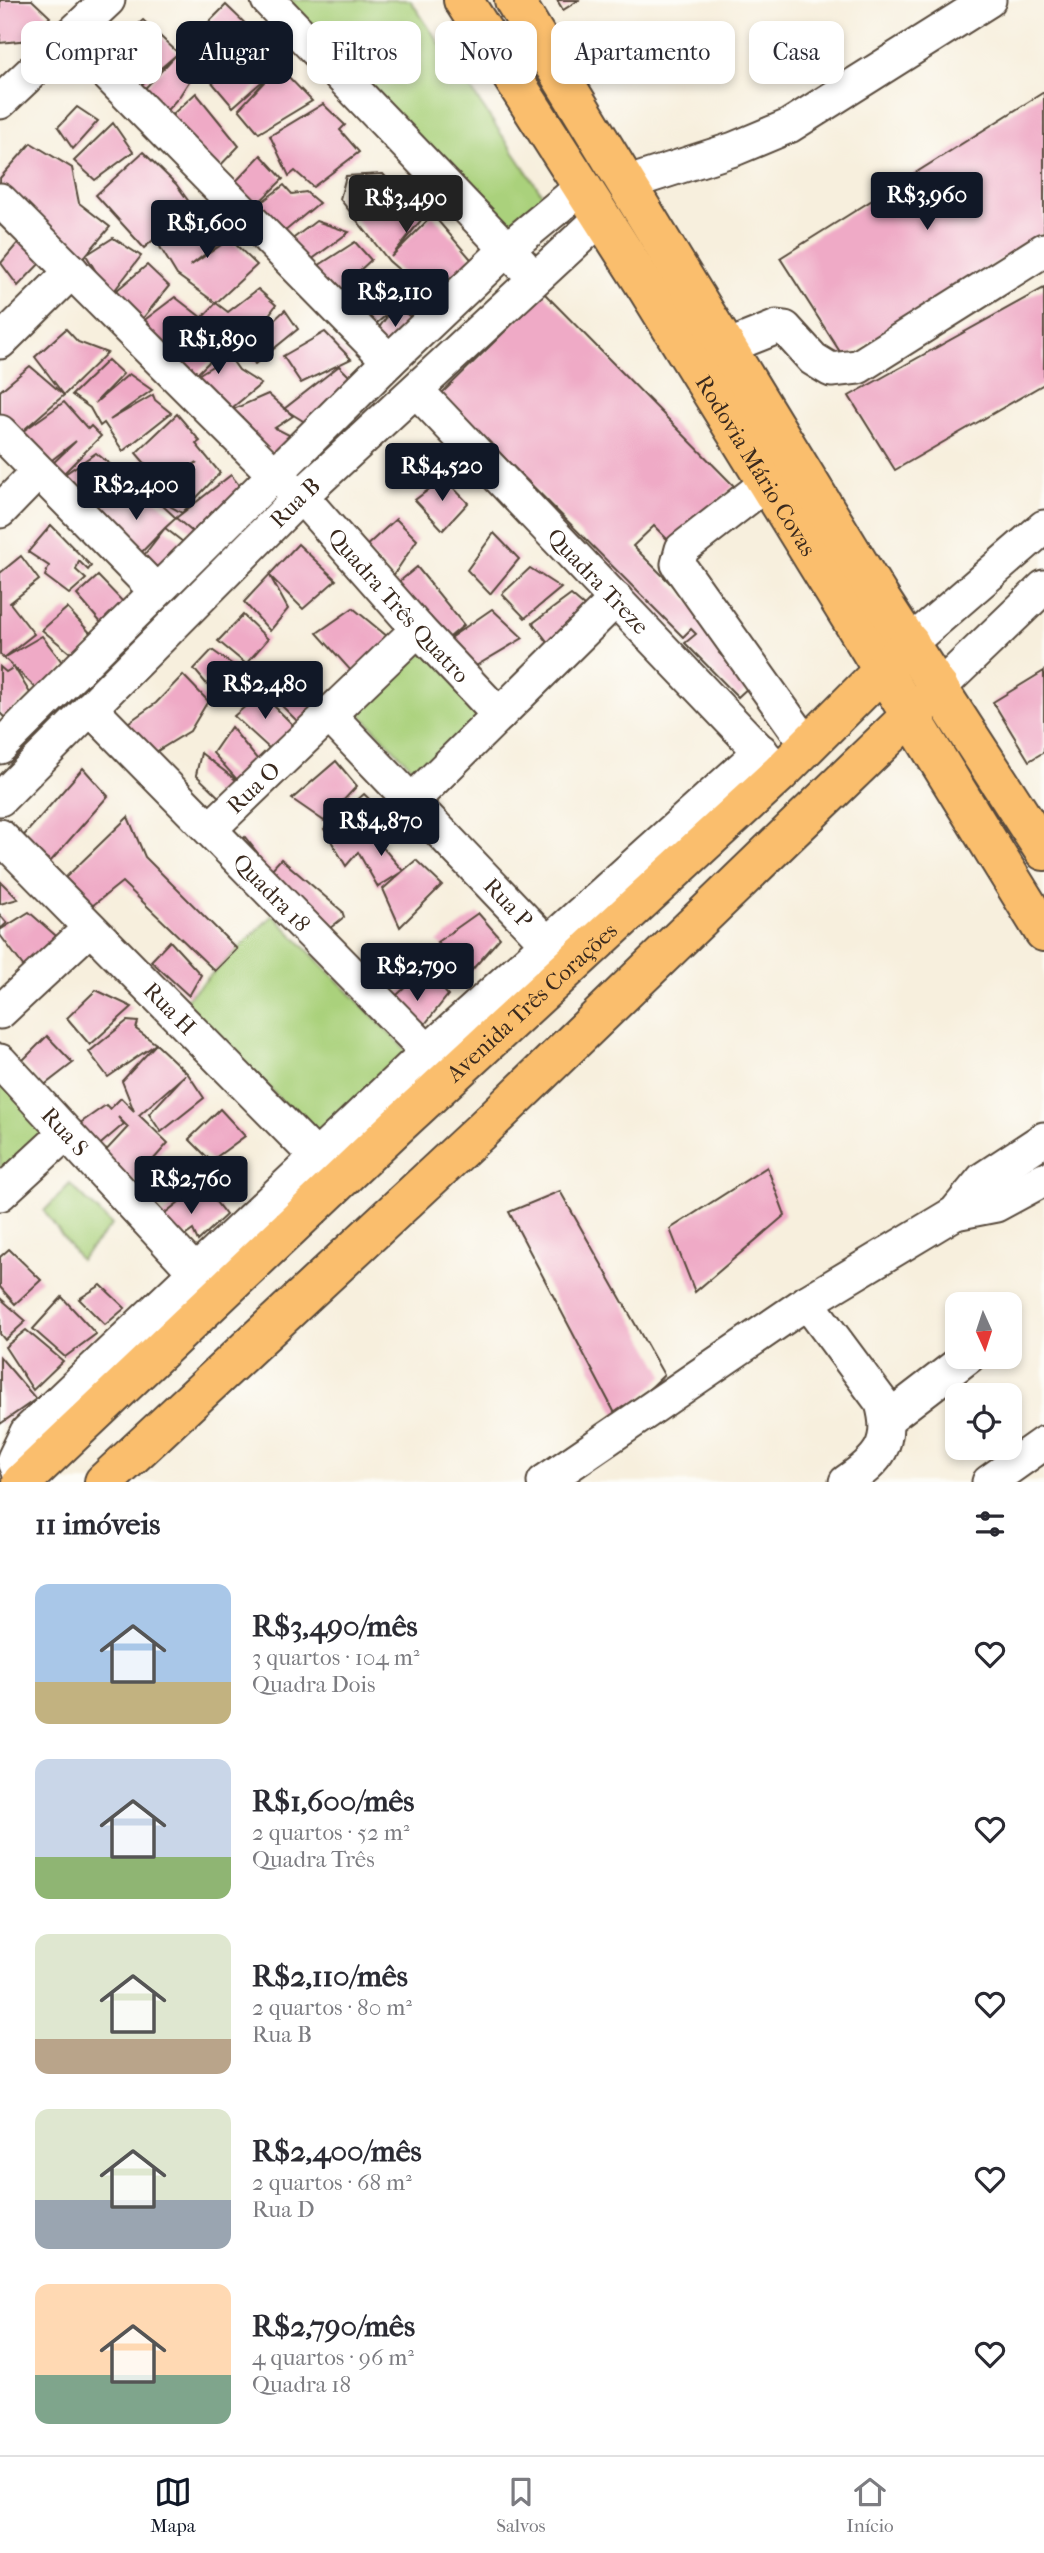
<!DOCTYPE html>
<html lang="pt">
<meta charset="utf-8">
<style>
body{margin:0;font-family:"IM FELL French Canon",serif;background:#f2f2f3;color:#2b2b33;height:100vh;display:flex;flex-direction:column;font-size:26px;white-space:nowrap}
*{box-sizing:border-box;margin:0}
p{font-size:23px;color:#7c7c81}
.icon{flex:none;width:38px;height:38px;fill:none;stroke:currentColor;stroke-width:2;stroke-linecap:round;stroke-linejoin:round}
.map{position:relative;height:1482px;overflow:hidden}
.side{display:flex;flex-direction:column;background:#fff;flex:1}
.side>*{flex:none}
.banner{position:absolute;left:21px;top:21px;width:1003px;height:63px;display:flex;gap:14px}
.needle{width:46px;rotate:177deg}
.controls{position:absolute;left:945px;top:1292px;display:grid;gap:14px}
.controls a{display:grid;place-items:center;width:77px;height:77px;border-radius:14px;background:#fff;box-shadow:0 4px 10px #0003;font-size:35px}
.price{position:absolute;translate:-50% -60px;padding:0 16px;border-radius:7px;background:#111827;color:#fff;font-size:23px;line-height:46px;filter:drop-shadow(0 2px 4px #0008)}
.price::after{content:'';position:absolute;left:50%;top:42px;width:21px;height:16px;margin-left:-10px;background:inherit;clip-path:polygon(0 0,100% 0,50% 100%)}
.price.on{background:#222;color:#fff}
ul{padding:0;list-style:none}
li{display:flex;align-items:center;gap:21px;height:175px;padding:0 35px}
li span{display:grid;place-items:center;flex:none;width:196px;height:140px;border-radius:14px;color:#555}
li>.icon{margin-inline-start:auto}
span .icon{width:84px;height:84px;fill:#fffc;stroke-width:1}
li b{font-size:30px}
h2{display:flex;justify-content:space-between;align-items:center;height:84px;padding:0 35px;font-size:30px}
.chip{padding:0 24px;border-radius:14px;background:#fff;box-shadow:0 4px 10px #0003;font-size:24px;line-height:63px}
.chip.on{background:#111827;color:#fff}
.tabs{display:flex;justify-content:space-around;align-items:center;height:98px;border-top:2px solid #e1e1e2;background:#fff;font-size:19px;color:#7c7c81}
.tabs a{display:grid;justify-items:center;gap:4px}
.tabs .on{color:#111827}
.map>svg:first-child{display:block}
</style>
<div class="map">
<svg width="1044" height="1482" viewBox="0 0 1044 1482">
<rect width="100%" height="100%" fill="#fdfcf7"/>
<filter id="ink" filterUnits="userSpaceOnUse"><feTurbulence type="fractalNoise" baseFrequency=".0143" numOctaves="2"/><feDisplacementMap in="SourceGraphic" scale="14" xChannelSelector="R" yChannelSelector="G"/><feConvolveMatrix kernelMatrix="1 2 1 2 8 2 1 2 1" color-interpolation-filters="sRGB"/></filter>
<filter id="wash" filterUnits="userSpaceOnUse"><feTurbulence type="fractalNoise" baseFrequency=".00686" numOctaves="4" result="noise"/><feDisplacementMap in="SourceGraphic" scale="28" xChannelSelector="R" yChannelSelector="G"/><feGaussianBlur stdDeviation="1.57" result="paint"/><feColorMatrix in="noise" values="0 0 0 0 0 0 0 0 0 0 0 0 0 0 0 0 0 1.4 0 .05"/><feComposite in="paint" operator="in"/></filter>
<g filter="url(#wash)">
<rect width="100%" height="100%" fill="#f7efdd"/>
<!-- green -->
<g fill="#aad17c" stroke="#727e4d" stroke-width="2">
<path d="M270,0H410L555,213L513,253Z"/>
<path d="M425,650L489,715L422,778L359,713Z"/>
<path d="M273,915L407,1051L318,1138L184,1001Z"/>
<path d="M0,1072L67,1143L0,1205Z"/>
<path d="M70,1184L112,1225L80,1260L44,1211Z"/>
</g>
<g id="blocks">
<!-- building -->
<g fill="#efaac6">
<path d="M0,0H32L50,17L29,40L0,43Z"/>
<path d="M557,0H579L563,10Z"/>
<path d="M226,5L253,31L261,45L284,63L279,67L312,101L259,133L239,109L276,69L233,107L205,74L178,53Z"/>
<path d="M143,20L178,53L175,56L197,69L179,97L159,119L138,96L175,56L134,91L100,59Z"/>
<path d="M1044,92V232L844,358L780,258Z"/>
<path d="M196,93L239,146L214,172L163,123Z"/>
<path d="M323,104L345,125L340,130L359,152L313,187L295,171L289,176L270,136Z"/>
<path d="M77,107L98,121L73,149L58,127Z"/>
<path d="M113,123L133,152L95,180L74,161Z"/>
<path d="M31,143L72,168L79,203L110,227L86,255L113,238L141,256L111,295L147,265L169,286L132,332L86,255L72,271L0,183V178Z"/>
<path d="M143,152L176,184L192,206L144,248L96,195Z"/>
<path d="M261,155L283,179L250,211L284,185L292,194L306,192L319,203L272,242L224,194Z"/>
<path d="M383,174L422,219L391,257L433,215L476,265L436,302L389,261L340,199L346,176Z"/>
<path d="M199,216L222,241L190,266L230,239L257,265L216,303L177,275L160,247Z"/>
<path d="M316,221L349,232L307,263L286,244Z"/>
<path d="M22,238L44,259L18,286L1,263Z"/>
<path d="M355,242L371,260L357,273L359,289L335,306L313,269Z"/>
<path d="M388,281L409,295L369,330L347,307Z"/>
<path d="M1044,288V384L895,470L849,396Z"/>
<path d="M258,289L276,305L240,355L202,318L216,303L228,312Z"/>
<path d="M544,293L734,486L672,544L654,526L633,546L729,642L719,653L751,685L738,697L685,643L696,634L691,629L683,637L441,394Z"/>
<path d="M175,297L202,318L193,324L222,349L193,378L229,356L239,370L261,384L227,412L268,394L293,416L275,428L295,438L286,465L256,440L227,412L193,378L185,386L172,351L193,324L155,355L138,325Z"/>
<path d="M395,306L421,324L382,354L375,333Z"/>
<path d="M285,310L298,329L255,364L245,347Z"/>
<path d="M66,329L78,342L107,353L64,395L35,357Z"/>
<path d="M325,332L351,359L301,383L283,356Z"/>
<path d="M108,360L123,374L95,403L129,374L152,390L110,420L153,395L155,400L171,413L123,451L104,423L100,426L90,408L72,395Z"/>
<path d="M30,366L64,395L19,434L64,402L88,429L91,426L101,436L59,478L49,467L76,441L43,467L0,427V391Z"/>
<path d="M339,366L353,380L308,424L284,409Z"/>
<path d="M177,414L200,441L196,444L220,473L182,513L163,502L160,495L197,462L172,481L162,471L155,475L136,453Z"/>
<path d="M96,453L111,465L74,496L59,478Z"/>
<path d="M120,466L176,518L165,528L192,549L154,582L138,563L165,528L134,560L78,504Z"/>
<path d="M231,475L246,494L201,539L176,518Z"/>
<path d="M444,478L468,503L443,530L415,500Z"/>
<path d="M396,519L417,540L393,576L364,548Z"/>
<path d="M51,525L91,566L88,570L79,561L76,570L86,579L69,594L45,576L49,566L28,552Z"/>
<path d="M494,533L519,559L490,594L467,570Z"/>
<path d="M298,544L336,580L303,609L270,576L288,609L270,631L244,602Z"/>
<path d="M21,556L39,580L10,603L34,634L4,658L0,654V573Z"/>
<path d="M417,567L464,625L444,642L492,609L523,638L469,670L394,586Z"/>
<path d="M530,568L561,588L525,618L502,594Z"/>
<path d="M98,576L127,606L109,632L77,595Z"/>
<path d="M571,595L591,612L550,645L533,623Z"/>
<path d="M67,608L93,636L79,660L42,630Z"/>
<path d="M353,608L394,642L352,672L317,633Z"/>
<path d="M243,615L268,639L246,664L218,641Z"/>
<path d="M42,636L65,666L41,693L14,667L30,693L5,718L0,713V667L6,672L14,667L4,658Z"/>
<path d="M212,650L250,677L220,700L194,669Z"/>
<path d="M293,665L326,699L302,726L271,695Z"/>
<path d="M1044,671V752L1029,761L993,702Z"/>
<path d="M183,675L208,701L190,731L154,753L122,727L156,703Z"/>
<path d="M261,693L296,728L270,749L234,716Z"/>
<path d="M231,727L262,765L241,784L213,753Z"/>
<path d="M201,753L241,784L225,803L196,775Z"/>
<path d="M336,761L357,786L324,821L292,799Z"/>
<path d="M83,768L108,796L51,861L19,841Z"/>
<path d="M364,794L389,818L373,836L403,871L416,860L442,885L400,927L383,889L403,871L378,887L358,852L346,866L324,829Z"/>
<path d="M128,817L145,857L237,949L215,971L122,882L92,906L65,878Z"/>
<path d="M245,837L271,870L281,859L342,911L344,917L324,933L234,846Z"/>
<path d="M0,881L18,899L0,904Z"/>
<path d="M29,912L63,942L30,975L0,935V930Z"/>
<path d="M478,913L500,938L471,971L437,942Z"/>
<path d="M0,915L7,923L0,929Z"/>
<path d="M170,941L201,975L189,996L151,961Z"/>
<path d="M425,969L448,995L414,1038L384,1007Z"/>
<path d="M96,990L132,1007L90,1045L67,1018Z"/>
<path d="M127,1021L138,1022L136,1029L156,1044L108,1077L89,1052Z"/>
<path d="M47,1036L73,1063L43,1086L22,1061Z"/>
<path d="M156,1044L188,1074L204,1098L161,1132L149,1114L185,1075L139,1115L168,1143L123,1194L100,1157L128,1127L118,1117L124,1124L96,1148L66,1133L106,1105L110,1109L121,1098L134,1111L122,1081Z"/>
<path d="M220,1109L245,1136L211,1161L189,1139Z"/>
<path d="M767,1167L785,1215L695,1292L670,1229Z"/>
<path d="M202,1184L226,1215L198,1241L193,1230L176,1242L151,1224Z"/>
<path d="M560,1191L664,1375L618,1419L509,1212Z"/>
<path d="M9,1249L41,1280L15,1304L0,1287V1257Z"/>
<path d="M101,1285L125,1308L105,1325L79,1299Z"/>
<path d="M62,1297L96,1334L65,1357L33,1329Z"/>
<path d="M0,1298L26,1321L5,1340L0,1334Z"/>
<path d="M26,1330L63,1361L33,1390L5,1347Z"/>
<path d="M0,1357L36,1399L0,1424Z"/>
</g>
</g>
</g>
<g filter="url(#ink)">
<use href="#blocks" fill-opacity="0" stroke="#57483b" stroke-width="2"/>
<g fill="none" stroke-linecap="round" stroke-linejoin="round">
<defs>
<g id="minor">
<path d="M268,0L522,265"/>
<path d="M70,36L389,361"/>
<path d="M0,102L108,0"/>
<path d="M625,184L734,149L789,126L989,0"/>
<path id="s1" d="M0,200L276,476L301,496L418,629L499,715"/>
<path d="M0,342L72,271"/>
<path d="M727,347L777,327L785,328L813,359L831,370L858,367L1044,250"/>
<path id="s2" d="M416,390L776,768"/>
<path d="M0,432L156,591"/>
<path d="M767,483L682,549L678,564L808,746"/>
<path d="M0,511L38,472"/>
<path d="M910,643L1044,527"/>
<path d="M939,688L1044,587"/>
<path id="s3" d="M90,708L442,1066"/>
<path id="s4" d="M328,714L562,959"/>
<path d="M0,747L389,361L507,249L581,188"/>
<path id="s5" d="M0,799L301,496L601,218"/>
<path d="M412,801L616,599"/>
<path id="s6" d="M210,829L418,629"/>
<path id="s7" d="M0,836L330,1171"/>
<path d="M0,1012L89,929"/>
<path id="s8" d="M0,1061L208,1286"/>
<path d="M0,1194L66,1133"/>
<path d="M955,1213L996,1205L1044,1179"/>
<path d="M807,1302L882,1403C894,1444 878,1460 846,1482"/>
<path d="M887,1419L969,1356"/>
<path d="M23,1481L14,1459L27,1432L427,1052L761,751"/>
<path d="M544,1482L807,1302L955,1213L983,1179L1044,1139"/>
<path d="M989,1482L1044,1443"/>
</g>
<g id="major">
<path id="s9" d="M463,0L648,290L1044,932"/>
<path d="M514,0L878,595L1044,851"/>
<path id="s10" d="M22,1482L396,1127L780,773L910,643"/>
<path d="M104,1482L483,1129L939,688"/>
</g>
</defs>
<!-- minor casing -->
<use href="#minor" stroke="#57483b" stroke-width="37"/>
<!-- major casing -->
<use href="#major" stroke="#57483b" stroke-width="42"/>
<!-- minor -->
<use href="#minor" stroke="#fff" stroke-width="33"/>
<!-- major -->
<use href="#major" stroke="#fabe6d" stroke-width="38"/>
</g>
</g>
<g text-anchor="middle" stroke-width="5" stroke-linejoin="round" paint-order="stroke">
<!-- street labels -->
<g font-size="23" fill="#3b2a1e" stroke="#fdfcf7">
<text dy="8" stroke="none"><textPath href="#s9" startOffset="550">Rodovia Mário Covas</textPath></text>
<text dy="8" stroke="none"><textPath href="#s5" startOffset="418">Rua B</textPath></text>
<text dy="8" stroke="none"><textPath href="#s2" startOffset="264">Quadra Treze</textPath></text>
<text dy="8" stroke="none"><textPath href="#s1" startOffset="569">Quadra Três Quatro</textPath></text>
<text dy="8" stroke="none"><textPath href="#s6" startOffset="60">Rua O</textPath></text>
<text dy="8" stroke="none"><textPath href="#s3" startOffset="259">Quadra 18</textPath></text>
<text dy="8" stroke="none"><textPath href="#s4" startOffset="261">Rua P</textPath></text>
<text dy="8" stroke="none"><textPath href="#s10" startOffset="700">Avenida Três Corações</textPath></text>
<text dy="8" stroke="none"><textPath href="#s7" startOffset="242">Rua H</textPath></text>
<text dy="8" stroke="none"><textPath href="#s8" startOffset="96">Rua S</textPath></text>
</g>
</g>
</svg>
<div class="controls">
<a><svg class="needle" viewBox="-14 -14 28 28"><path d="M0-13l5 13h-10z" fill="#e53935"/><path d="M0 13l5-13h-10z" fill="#7c7c81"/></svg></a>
<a><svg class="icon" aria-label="locate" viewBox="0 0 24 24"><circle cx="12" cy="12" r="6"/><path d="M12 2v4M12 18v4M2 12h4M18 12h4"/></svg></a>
</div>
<b class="price" style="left:927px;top:232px">R$3,960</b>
<b class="price on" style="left:406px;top:235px">R$3,490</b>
<b class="price" style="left:207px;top:260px">R$1,600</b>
<b class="price" style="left:395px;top:329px">R$2,110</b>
<b class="price" style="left:218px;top:376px">R$1,890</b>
<b class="price" style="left:442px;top:503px">R$4,520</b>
<b class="price" style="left:136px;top:522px">R$2,400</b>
<b class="price" style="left:265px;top:721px">R$2,480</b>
<b class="price" style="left:381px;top:858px">R$4,870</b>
<b class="price" style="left:417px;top:1003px">R$2,790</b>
<b class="price" style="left:191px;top:1216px">R$2,760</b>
<div class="banner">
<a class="chip">Comprar</a>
<a class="chip on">Alugar</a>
<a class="chip">Filtros</a>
<a class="chip">Novo</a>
<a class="chip">Apartamento</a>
<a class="chip">Casa</a>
</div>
</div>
<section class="side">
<h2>11 imóveis<svg class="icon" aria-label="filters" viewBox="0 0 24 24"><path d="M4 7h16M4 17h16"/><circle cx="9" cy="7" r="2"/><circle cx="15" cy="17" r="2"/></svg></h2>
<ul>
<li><span style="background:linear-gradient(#a9c7e8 70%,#c2b280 0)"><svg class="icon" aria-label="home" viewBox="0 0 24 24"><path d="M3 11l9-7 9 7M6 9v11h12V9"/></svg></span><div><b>R$3,490/mês</b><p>3 quartos · 104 m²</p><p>Quadra Dois</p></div><svg class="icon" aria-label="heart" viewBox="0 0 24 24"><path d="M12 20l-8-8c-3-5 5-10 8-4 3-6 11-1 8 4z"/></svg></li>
<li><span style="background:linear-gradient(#c9d6e8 70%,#8fb573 0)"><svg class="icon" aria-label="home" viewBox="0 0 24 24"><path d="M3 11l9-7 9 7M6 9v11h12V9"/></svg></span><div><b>R$1,600/mês</b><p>2 quartos · 52 m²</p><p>Quadra Três</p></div><svg class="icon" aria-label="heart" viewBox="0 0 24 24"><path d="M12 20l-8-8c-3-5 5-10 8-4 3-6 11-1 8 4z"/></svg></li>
<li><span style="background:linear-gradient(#dfe7d0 75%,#b9a48a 0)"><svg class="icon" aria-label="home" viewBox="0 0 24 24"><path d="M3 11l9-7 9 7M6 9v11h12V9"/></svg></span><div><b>R$2,110/mês</b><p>2 quartos · 80 m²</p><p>Rua B</p></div><svg class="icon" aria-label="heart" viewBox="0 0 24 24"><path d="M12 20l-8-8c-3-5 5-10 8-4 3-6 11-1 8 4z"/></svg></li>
<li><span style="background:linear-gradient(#dfe7d0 65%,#9aa5b1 0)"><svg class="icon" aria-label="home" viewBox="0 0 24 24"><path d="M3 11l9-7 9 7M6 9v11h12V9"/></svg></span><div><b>R$2,400/mês</b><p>2 quartos · 68 m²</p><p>Rua D</p></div><svg class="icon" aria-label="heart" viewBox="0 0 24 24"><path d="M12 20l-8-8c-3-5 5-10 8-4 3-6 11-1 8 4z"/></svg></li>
<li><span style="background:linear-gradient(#ffd9b3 65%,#7fa58c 0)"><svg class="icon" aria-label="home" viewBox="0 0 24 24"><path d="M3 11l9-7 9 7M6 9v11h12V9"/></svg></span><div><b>R$2,790/mês</b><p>4 quartos · 96 m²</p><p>Quadra 18</p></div><svg class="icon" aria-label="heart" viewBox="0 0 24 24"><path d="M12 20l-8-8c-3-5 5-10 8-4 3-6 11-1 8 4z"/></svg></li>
</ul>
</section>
<nav class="tabs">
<a class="on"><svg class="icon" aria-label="map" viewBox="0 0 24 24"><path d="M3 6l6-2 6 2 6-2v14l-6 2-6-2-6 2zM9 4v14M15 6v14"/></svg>Mapa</a>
<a><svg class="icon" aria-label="saved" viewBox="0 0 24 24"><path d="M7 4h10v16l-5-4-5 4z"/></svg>Salvos</a>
<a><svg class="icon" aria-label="home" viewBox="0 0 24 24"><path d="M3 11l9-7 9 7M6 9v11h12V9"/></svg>Início</a>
</nav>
